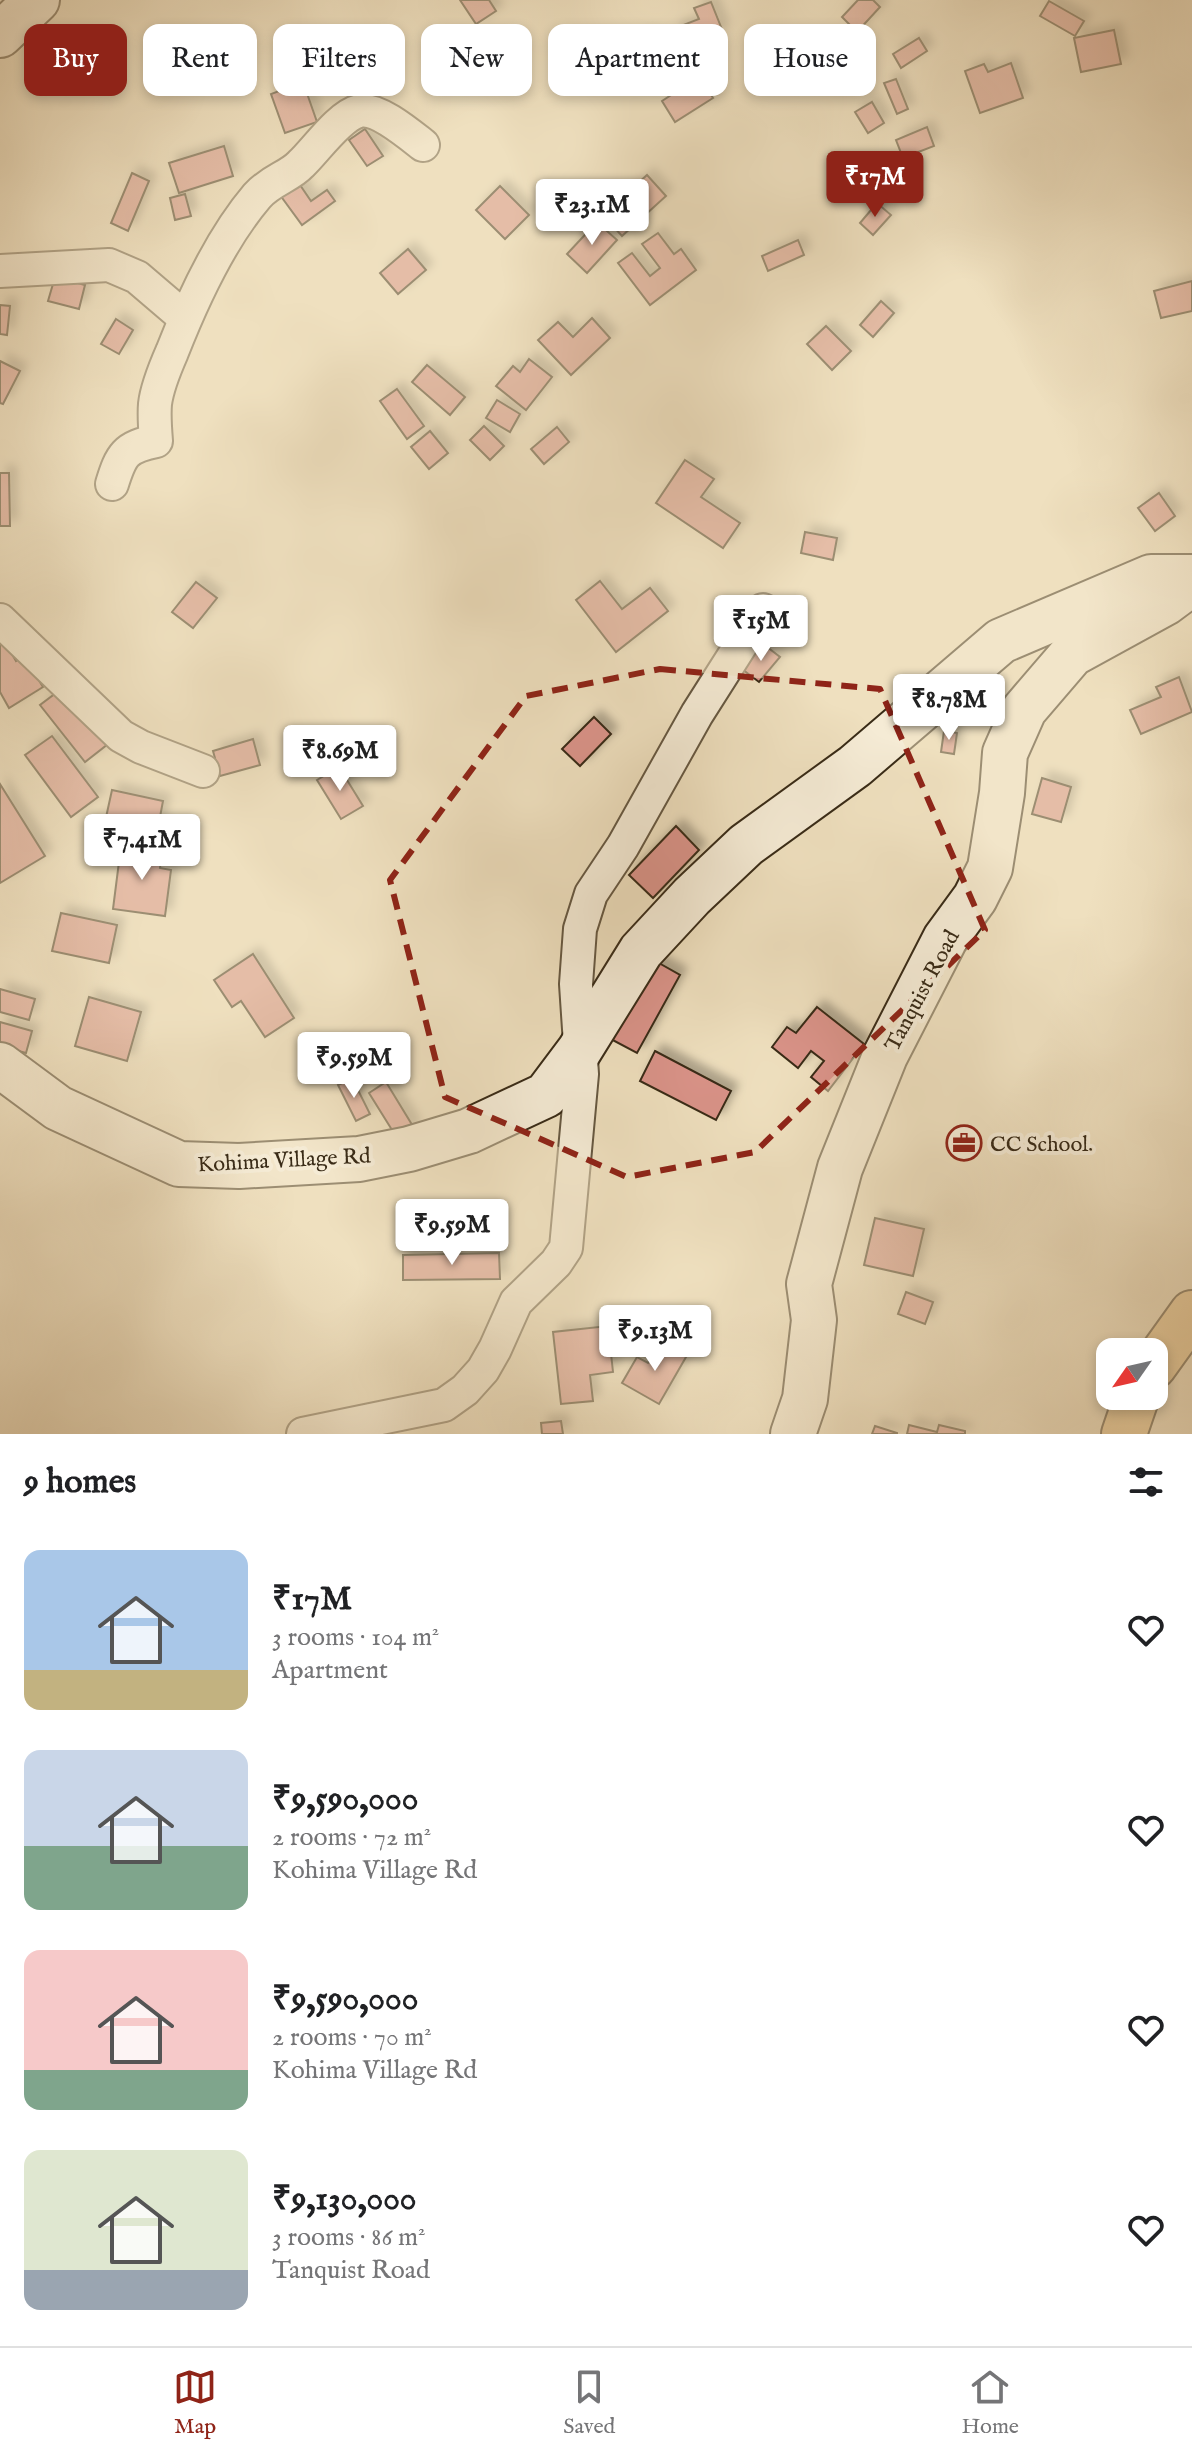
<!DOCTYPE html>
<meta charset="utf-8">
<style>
body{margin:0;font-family:"IM FELL English",serif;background:#f6f6f6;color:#202124;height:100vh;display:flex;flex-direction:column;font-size:30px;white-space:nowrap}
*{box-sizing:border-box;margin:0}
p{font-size:26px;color:#757577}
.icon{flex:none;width:44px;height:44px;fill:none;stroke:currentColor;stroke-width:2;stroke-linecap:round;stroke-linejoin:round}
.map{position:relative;height:1434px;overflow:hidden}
.panel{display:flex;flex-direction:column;background:#fff;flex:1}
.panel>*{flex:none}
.guide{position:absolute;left:24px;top:24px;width:1144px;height:72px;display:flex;gap:16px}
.needle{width:52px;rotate:236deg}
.buttons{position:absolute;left:1096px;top:1338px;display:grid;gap:16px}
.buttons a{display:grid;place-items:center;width:72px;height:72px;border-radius:16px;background:#fff;box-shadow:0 4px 12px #0003;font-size:40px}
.price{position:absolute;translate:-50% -68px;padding:0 18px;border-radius:8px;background:#fff;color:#222;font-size:26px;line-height:52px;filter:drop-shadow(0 2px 4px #0008)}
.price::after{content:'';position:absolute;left:50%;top:48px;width:24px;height:18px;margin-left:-12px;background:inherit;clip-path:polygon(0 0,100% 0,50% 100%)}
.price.current{background:#8f2418;color:#fff}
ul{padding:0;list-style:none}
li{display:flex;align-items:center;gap:24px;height:200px;padding:0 24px}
li span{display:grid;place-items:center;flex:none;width:224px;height:160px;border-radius:16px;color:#555}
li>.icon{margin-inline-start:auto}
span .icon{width:96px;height:96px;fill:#fffc;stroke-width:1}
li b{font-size:34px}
h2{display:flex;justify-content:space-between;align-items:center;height:96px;padding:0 24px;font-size:34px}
.pill{padding:0 28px;border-radius:16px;background:#fff;box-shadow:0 4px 12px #0003;font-size:28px;line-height:72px}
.pill.current{background:#8f2418;color:#fff}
.menu{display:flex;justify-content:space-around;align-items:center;height:112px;border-top:2px solid #e0e0e0;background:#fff;font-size:22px;color:#757577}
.menu a{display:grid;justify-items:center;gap:4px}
.menu .current{color:#8f2418}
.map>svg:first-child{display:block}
</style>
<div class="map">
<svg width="1192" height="1434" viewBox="0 0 1192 1434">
<defs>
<filter id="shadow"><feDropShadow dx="7" dy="-7" stdDeviation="4" flood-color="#0004"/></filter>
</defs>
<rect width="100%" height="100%" fill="#efe0bf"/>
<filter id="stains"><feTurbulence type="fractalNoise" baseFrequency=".0025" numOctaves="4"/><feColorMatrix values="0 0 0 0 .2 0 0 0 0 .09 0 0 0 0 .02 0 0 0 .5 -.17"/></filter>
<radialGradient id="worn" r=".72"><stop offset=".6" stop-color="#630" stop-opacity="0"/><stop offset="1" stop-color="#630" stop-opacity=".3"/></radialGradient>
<!-- building -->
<g fill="#da9389" stroke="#392b17" stroke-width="2" filter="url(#shadow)">
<path d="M460,0H489L496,11L476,24Z"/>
<path d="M858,0H873L880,7L857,32L842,17Z"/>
<path d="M1049,1L1084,21L1075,36L1040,16Z"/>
<path d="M711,2L723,32L681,48L673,29L699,19L694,8Z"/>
<path d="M1114,30L1121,64L1081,72L1074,38Z"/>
<path d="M647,35L661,60L627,80L618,63L638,52L632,43Z"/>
<path d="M919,38L927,51L901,68L893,54Z"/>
<path d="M1011,63L1023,98L980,113L965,71L984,64L988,72Z"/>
<path d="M699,77L713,98L675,122L662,101Z"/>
<path d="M896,79L908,109L897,114L884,83Z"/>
<path d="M303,82L317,122L285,133L271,94Z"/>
<path d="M872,102L884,123L868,133L855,112Z"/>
<path d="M927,127L934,146L903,158L896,140Z"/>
<path d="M365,129L383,156L367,166L349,140Z"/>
<path d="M224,146L233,176L179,193L169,163Z"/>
<path d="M132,173L149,181L128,231L111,223Z"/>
<path d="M647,175L666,196L622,236L603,215Z"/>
<path d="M298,182L311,201L327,190L335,201L302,225L280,195Z"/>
<path d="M500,186L529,215L505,239L476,210Z"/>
<path d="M185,194L191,216L175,220L170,198Z"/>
<path d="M877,203L891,215L873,235L860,223Z"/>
<path d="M597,222L617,240L587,273L567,254Z"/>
<path d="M658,233L674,254L681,249L696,270L650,305L618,263L632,253L650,276L660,268L642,244Z"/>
<path d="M798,240L804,255L768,271L762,256Z"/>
<path d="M408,249L426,270L398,294L380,273Z"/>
<path d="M55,277L85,285L79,309L48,301Z"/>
<path d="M1192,281V311L1161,318L1154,291Z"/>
<path d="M881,301L894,313L873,337L860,325Z"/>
<path d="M0,305L10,306L7,335L0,334Z"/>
<path d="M592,318L610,338L571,375L538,340L558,322L573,337Z"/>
<path d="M116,319L133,330L119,354L101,344Z"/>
<path d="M826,326L851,351L832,370L807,344Z"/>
<path d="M529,359L552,377L526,410L496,386L513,366L520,372Z"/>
<path d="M0,361L20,371L3,404L0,403Z"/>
<path d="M427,365L465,397L450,415L412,382Z"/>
<path d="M397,389L424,426L407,439L380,401Z"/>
<path d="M497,400L520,414L510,432L486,418Z"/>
<path d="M484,426L504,446L490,460L470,440Z"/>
<path d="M557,427L569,442L544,464L531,449Z"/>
<path d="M430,431L448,453L429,469L411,447Z"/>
<path d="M685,460L714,479L701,497L740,523L723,548L656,503Z"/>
<path d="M0,473H9L10,526H0Z"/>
<path d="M1159,493L1175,516L1155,531L1138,508Z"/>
<path d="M805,532L837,538L833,560L801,553Z"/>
<path d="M600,581L622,609L650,588L668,611L616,652L576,600Z"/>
<path d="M196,582L217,598L193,628L172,612Z"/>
<path d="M0,633L16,661L24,656L43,687L9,708L0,692Z"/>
<path d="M762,643L780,657L759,682L742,669Z"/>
<path d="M1179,677L1192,712L1141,734L1130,710L1161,697L1156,687Z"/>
<path d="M64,687L108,744L85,762L40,705Z"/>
<path d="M594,717L611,734L580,766L562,749Z"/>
<path d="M944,731L957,733L954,754L941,752Z"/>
<path d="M52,736L98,797L71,817L25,755Z"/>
<path d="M253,739L260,765L220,776L213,751Z"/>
<path d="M339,767L363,806L341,819L317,780Z"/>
<path d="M1042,778L1071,787L1061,822L1032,814Z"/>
<path d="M0,784L45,856L0,883Z"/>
<path d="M112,790L163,801L157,833L105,822Z"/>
<path d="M676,826L699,850L653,898L629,875Z"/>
<path d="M121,846L162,852L160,868L171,870L165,916L113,909Z"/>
<path d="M61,913L117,925L109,963L52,951Z"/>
<path d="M253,954L294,1018L265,1037L241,1001L232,1007L214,980Z"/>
<path d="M650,958L680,975L637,1053L607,1037Z"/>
<path d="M0,989L35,999L29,1020L0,1012Z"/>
<path d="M89,997L141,1012L127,1061L75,1046Z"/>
<path d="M817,1007L864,1044L828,1091L811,1077L824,1061L811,1051L798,1068L772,1047L787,1027L796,1033Z"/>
<path d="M0,1022L32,1031L26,1053L0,1046Z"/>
<path d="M655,1051L731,1091L716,1120L640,1081Z"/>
<path d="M352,1078L370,1114L356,1121L338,1085Z"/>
<path d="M386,1082L414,1128L397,1138L369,1093Z"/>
<path d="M875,1218L924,1229L913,1276L864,1265Z"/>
<path d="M499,1253L500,1279L403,1280V1255Z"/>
<path d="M906,1292L933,1302L925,1324L898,1314Z"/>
<path d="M608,1326L613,1372L590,1375L593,1401L561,1404L553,1332Z"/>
<path d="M660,1342L686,1357L659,1404L622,1383L637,1357L648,1363Z"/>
<path d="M561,1421L563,1434H542L541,1423Z"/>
<path d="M909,1425L937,1432L939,1425L965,1431V1434H907Z"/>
<path d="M875,1426L897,1433V1434H872Z"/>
</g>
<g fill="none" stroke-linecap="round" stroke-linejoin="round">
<defs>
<g id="street">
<path d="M0,271L109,265L137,277L185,318"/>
<path d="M112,484C121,455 125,447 156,441C155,429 154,416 155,404C157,387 165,368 172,352C192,301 222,237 257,196C271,180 289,177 301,164C316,150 339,116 359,111C377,107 409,134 423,145"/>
<path d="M0,620L121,736L141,747L203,771"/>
<path d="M303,1434L444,1405L465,1390L483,1370L495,1349L516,1302L556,1263L566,1248L582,1074L576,984L580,929L591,894L623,846L697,714L763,610"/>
</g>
<g id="secondary">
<path d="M0,35L37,0"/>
<path d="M0,1065L58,1108L179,1164L239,1166L359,1159L409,1149L469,1131L546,1095L579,1051L641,951L692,896L746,845L855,766L1001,641L1151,577H1192"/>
<path d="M793,1434L805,1399L814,1320L809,1284L840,1168L885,1056L945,939L975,898L990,868L1002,793L1005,753L1024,710L1072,654L1165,603L1192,583"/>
</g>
<g id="highway">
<path d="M1154,1366L1192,1313"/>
<path d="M1124,1434L1137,1396"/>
</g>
</defs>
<!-- street casing -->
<use href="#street" stroke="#665841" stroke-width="36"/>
<!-- secondary casing -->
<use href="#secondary" stroke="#392b17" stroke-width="48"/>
<!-- highway casing -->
<use href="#highway" stroke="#392b17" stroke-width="48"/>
<!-- street -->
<use href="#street" stroke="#f5ebd5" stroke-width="32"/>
<!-- secondary -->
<use href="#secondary" stroke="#f5ebd5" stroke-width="44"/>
<!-- highway -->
<use href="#highway" stroke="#e8c080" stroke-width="44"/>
</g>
<!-- marked area -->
<path d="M0 0H1192V1434H0ZM660,669L880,689L985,930L755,1152L627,1177L445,1097L390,880L526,696Z" fill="#efe0bf" fill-opacity=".55" fill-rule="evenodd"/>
<path fill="none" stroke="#8f2418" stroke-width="6" stroke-dasharray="16 10" stroke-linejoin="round" d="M660,669L880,689L985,930L755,1152L627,1177L445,1097L390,880L526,696Z"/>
<!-- icons -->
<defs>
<symbol id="office-ring" viewBox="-11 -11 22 22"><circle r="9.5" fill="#f5ebd5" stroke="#8f2418" stroke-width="1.5"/><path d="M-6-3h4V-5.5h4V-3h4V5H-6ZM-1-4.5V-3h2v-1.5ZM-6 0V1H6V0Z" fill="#8f2418"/></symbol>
</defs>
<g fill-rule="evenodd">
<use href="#office-ring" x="944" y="1123" width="40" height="40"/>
</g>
<g text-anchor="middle" stroke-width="8" stroke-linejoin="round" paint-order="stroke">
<!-- street labels -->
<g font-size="22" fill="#392b17" stroke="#f5ebd5">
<text transform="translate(921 990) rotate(-62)" y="8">Tanquist Road</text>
<text transform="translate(284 1159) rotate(-3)" y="8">Kohima Village Rd</text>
</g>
<!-- poi labels -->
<g font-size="22" fill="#392b17" stroke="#f5ebd5" text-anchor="start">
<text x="990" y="1151">CC School.</text>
</g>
</g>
<rect width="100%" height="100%" filter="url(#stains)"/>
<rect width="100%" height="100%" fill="url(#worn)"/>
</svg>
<div class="buttons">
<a><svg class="needle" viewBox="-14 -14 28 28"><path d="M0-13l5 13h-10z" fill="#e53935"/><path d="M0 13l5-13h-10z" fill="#757577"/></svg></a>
</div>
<b class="price current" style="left:875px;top:219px">₹17M</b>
<b class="price" style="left:592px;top:247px">₹23.1M</b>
<b class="price" style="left:761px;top:663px">₹15M</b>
<b class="price" style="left:949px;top:742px">₹8.78M</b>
<b class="price" style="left:340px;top:793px">₹8.69M</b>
<b class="price" style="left:142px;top:882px">₹7.41M</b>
<b class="price" style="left:354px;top:1100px">₹9.59M</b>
<b class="price" style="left:452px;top:1267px">₹9.59M</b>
<b class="price" style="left:655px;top:1373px">₹9.13M</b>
<div class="guide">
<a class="pill current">Buy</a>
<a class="pill">Rent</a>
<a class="pill">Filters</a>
<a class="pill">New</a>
<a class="pill">Apartment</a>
<a class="pill">House</a>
</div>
</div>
<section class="panel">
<h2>9 homes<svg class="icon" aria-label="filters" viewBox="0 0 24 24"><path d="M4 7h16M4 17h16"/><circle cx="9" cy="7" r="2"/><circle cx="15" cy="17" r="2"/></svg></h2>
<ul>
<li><span style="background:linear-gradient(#a9c7e8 75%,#c2b280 0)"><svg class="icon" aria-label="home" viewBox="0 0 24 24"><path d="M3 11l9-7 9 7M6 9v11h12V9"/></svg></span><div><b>₹17M</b><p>3 rooms · 104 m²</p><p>Apartment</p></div><svg class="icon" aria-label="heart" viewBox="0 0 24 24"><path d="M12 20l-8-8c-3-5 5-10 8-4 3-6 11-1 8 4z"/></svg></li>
<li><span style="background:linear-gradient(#c9d6e8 60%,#7fa58c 0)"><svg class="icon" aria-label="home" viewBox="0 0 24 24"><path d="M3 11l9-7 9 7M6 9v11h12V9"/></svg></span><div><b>₹9,590,000</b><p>2 rooms · 72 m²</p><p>Kohima Village Rd</p></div><svg class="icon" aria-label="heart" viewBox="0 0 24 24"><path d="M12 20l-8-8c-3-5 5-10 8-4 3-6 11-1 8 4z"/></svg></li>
<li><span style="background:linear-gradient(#f6c9c9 75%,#7fa58c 0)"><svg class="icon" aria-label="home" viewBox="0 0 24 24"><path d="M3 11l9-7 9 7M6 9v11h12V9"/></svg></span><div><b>₹9,590,000</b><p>2 rooms · 70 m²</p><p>Kohima Village Rd</p></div><svg class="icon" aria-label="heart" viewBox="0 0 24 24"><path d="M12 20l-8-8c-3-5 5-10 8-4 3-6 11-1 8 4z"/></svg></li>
<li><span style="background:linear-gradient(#dfe7d0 75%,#9aa5b1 0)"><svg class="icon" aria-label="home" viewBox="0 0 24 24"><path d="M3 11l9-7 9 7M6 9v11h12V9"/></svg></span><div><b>₹9,130,000</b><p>3 rooms · 86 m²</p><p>Tanquist Road</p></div><svg class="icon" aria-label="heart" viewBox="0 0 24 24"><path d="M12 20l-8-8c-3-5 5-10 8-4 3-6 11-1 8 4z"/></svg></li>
</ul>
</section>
<nav class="menu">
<a class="current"><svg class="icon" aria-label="map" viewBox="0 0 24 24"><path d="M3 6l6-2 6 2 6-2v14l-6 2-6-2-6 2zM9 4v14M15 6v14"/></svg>Map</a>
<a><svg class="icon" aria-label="saved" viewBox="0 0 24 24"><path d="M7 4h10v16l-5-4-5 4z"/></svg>Saved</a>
<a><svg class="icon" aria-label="home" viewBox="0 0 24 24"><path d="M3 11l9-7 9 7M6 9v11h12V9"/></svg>Home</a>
</nav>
